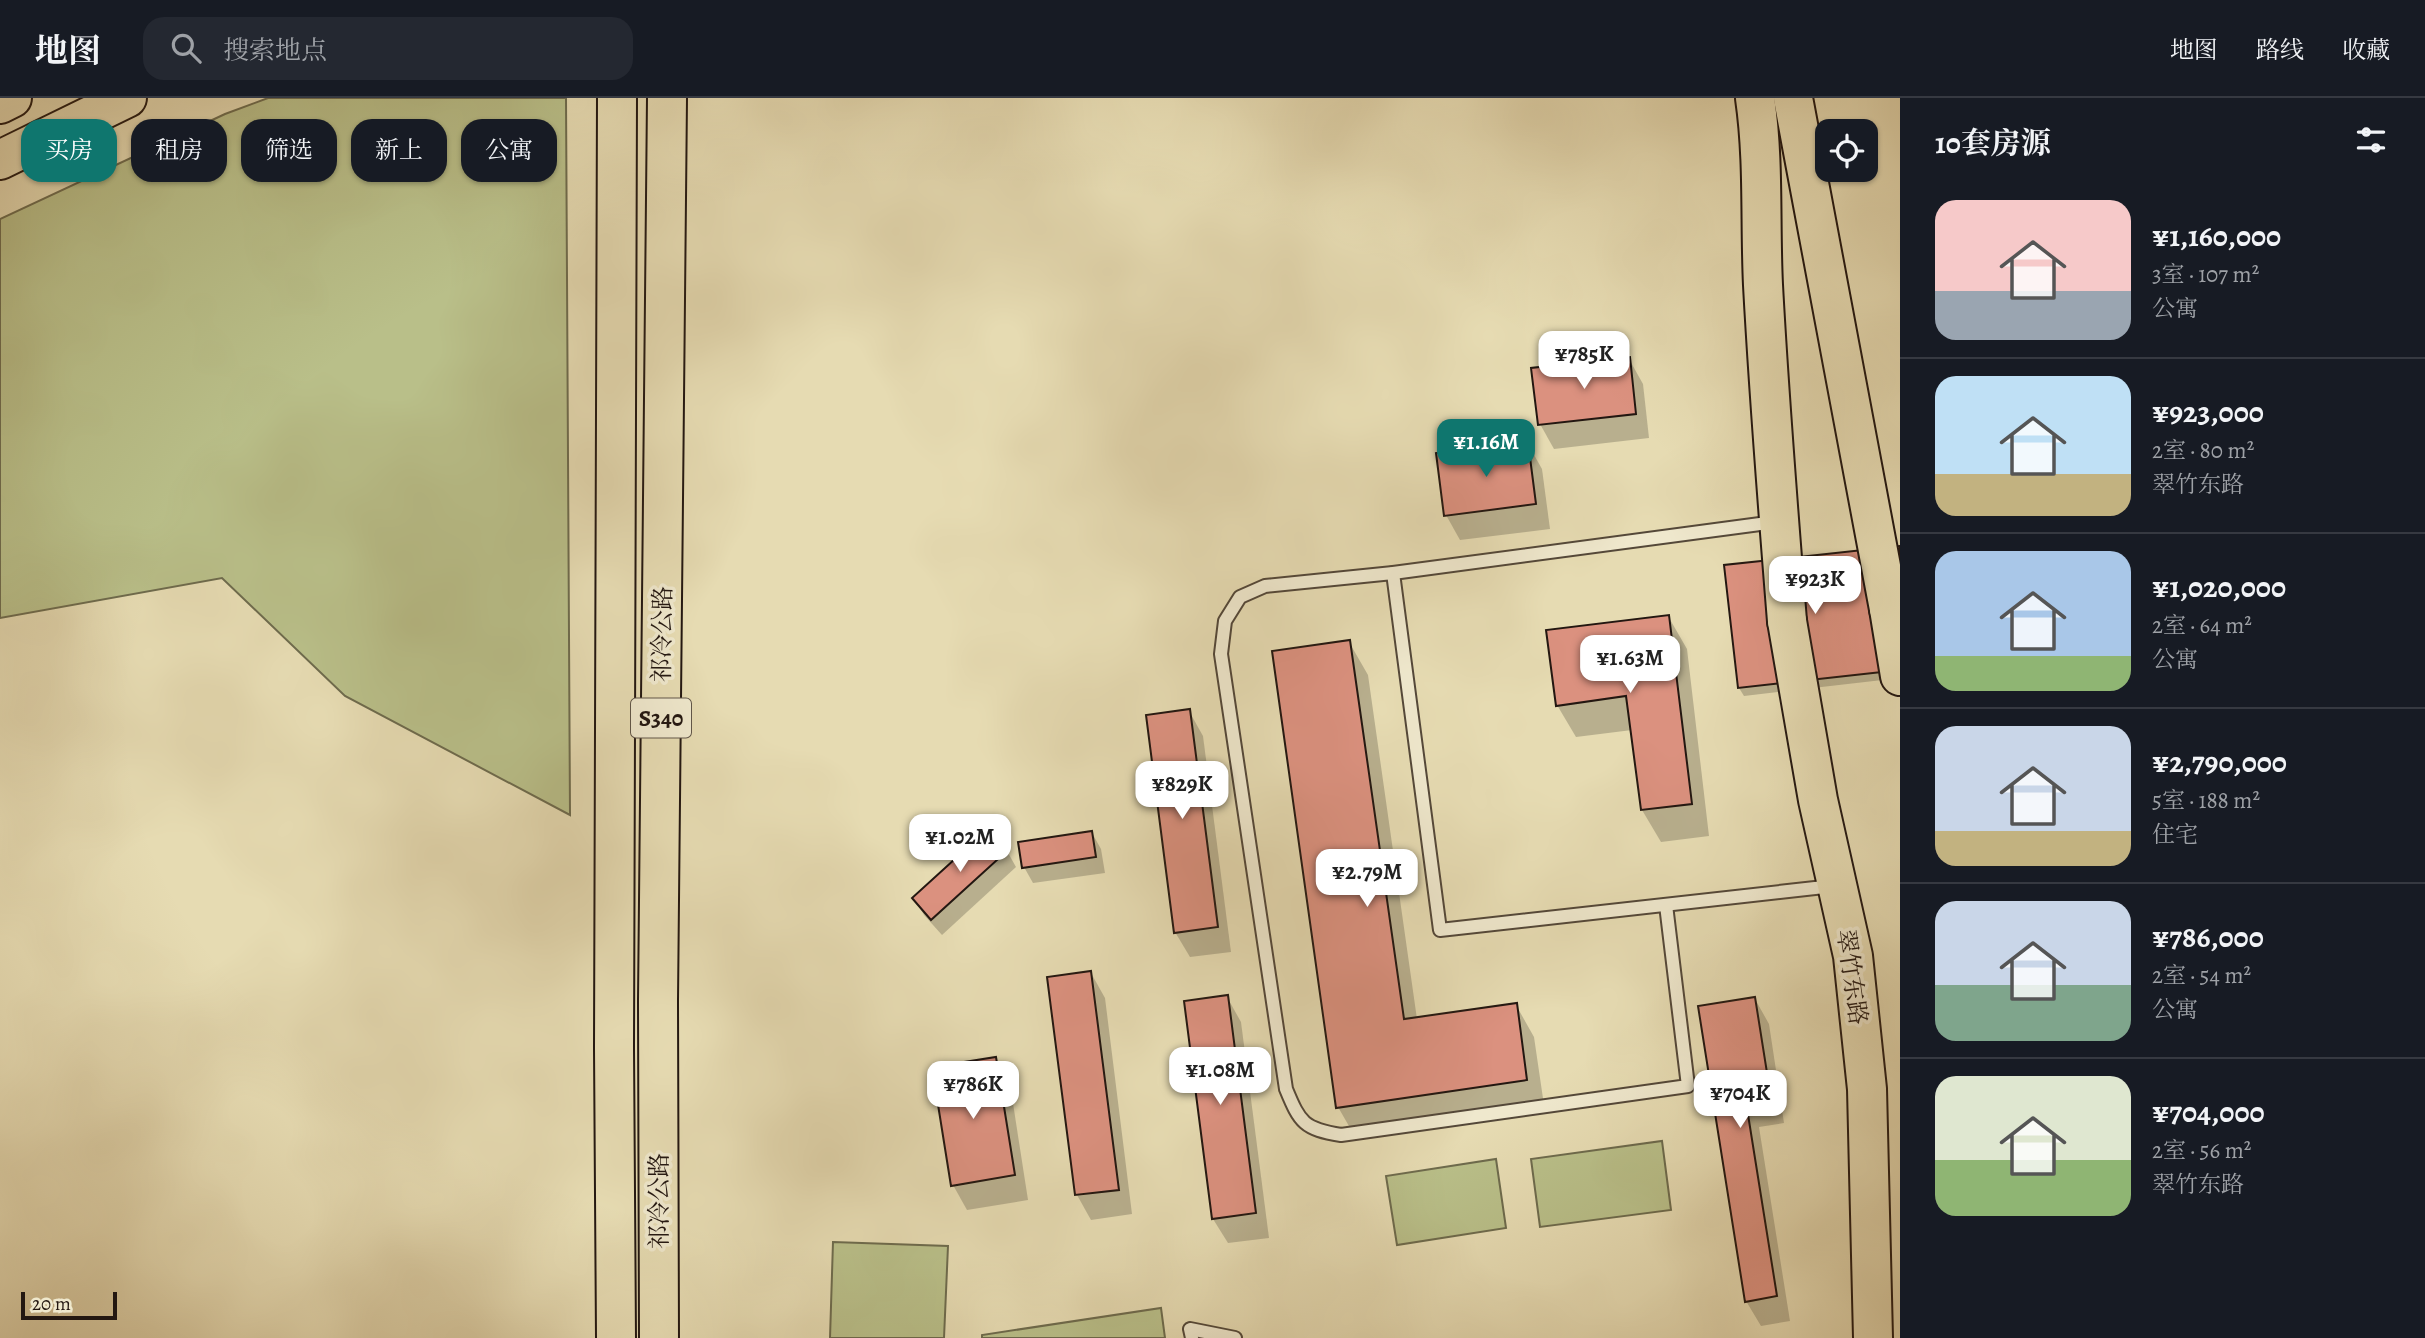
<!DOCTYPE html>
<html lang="zh">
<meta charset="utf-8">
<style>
body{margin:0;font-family:Alegreya,"Noto Serif SC",serif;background:#242831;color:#f1f3f6;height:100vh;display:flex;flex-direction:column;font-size:26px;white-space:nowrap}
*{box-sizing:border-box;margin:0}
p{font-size:23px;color:#9ea1a6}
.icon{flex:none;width:38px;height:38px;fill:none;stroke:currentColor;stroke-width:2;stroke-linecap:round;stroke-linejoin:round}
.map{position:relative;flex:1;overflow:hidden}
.panel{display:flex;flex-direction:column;background:#171b24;width:525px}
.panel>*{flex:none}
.hud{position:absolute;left:21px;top:21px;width:665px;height:63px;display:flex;gap:14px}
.buttons{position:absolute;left:1815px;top:21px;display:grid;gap:14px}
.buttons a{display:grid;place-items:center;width:63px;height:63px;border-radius:14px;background:#171b24;box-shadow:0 2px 5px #0004;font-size:35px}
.scale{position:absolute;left:21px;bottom:18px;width:96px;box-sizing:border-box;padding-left:7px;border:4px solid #231711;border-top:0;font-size:19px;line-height:24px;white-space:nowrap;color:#231711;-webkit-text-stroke:5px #efe8cd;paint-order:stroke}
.price{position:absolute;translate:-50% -60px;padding:0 16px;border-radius:14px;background:#fff;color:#222;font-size:23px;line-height:46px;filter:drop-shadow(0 2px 4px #0008)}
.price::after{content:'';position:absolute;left:50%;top:42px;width:21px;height:16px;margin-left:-10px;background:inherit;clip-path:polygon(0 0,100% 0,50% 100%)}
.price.on{background:#0f766e;color:#fff}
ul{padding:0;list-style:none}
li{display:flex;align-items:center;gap:21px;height:175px;padding:0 35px}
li+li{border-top:2px solid #363941}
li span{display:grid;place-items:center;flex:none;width:196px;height:140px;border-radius:21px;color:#555}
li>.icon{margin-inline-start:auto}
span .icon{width:84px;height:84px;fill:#fffc;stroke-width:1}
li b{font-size:30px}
h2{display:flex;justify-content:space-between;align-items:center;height:84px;padding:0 35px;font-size:30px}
.chip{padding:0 24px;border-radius:21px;background:#171b24;box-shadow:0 2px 5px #0004;font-size:24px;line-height:63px}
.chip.on{background:#0f766e;color:#fff}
header{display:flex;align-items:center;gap:42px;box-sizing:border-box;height:98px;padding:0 35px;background:#171b24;border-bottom:2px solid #363941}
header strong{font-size:33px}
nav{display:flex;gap:38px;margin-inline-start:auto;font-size:24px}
.search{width:490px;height:63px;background:#242831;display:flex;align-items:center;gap:18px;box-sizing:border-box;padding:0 24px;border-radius:21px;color:#9ea1a6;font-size:26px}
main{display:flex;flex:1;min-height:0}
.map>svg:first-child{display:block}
</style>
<header>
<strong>地图</strong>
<div class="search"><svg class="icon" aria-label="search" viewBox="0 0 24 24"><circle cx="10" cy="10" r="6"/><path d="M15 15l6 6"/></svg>搜索地点</div>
<nav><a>地图</a><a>路线</a><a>收藏</a></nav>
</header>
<main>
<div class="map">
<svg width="1900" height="1240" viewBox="0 0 1900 1240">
<rect width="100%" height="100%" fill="#e6dbb2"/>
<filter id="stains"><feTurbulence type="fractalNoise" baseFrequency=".00286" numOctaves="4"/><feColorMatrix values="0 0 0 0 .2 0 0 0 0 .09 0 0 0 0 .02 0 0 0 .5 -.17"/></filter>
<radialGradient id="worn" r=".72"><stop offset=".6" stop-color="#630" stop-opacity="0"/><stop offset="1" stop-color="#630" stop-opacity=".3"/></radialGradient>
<!-- green -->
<g fill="#b9bf89" stroke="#6e6b4d" stroke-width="2">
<path d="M268,0H566L570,717L345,598L222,480L0,520V121L225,16Z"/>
<path d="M1662,1043L1671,1112L1540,1129L1531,1061Z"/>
<path d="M1496,1061L1506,1130L1397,1147L1386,1078Z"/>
<path d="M833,1144L948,1148L944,1240H830Z"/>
<path d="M1161,1210L1165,1240H982V1237Z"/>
</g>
<!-- shadow -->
<g fill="#0003">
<path d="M1629,261L1643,286L1649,340L1554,351L1540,326Z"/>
<path d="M1528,346L1542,371L1550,431L1460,442L1446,417Z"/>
<path d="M1900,449V580L1744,598L1739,590Z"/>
<path d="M1668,518L1687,551L1709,738L1661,744L1642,712L1632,632L1576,639L1557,607Z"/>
<path d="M1349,544L1368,577L1417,921L1516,907L1534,939L1545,1014L1357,1042L1338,1009Z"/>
<path d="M1189,613L1203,638L1231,854L1190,859L1175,834Z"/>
<path d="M1092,735L1101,751L1105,775L1033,785L1024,769Z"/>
<path d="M1007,753L1016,769L942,837L924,817L914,800Z"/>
<path d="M1091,875L1105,900L1132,1116L1091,1122L1077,1097Z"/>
<path d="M1227,899L1241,924L1269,1140L1228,1145L1213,1121Z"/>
<path d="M1755,901L1769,926L1784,1025L1759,1029L1790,1223L1761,1228L1746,1203L1700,910Z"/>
<path d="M995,961L1010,986L1028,1102L967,1112L953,1087Z"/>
</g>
<!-- building -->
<g fill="#db917f" stroke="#231711" stroke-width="2">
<path d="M1630,259L1636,316L1538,327L1531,270Z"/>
<path d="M1528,344L1536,406L1444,418L1436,355Z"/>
<path d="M1900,448V572L1738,590L1724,467Z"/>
<path d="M1669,517L1692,706L1641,712L1626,598L1556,608L1546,532Z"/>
<path d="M1350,542L1404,921L1517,905L1527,982L1336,1010L1272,553Z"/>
<path d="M1190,611L1218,829L1174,835L1146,617Z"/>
<path d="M989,730L1008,752L931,822L912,800Z"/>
<path d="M1092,733L1096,759L1022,770L1018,744Z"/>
<path d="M1091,873L1119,1092L1075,1097L1047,879Z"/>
<path d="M1228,897L1256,1115L1212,1121L1184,903Z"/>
<path d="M1755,899L1771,1000L1746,1004L1777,1198L1745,1204L1698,908Z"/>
<path d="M996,959L1015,1077L951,1088L932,969Z"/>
</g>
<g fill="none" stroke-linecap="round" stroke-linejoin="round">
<defs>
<g id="lane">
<path d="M1393,475L1440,832L1833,788"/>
<path d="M1666,807L1688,988L1341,1037C1304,1031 1300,1025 1286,991L1221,556L1225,523L1240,499L1265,488L1393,475L1775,424"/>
<path d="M1192,1240L1190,1231L1235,1240"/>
</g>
<g id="primary">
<path d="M1889,511L1900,578"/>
<path d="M1787,523L1818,702L1853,858L1867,991L1873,1240"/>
<path d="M616,1240L614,950L617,0"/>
<path d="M659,1240L658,903L667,0"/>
</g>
<g id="highway">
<path d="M1755,0C1764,62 1760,124 1763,187C1769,299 1778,411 1787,523"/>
<path d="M1793,0L1889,511"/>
<path d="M0,6L12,0"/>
<path d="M0,62L127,0"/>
</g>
</defs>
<!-- lane casing -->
<use href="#lane" stroke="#544839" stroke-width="16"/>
<!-- primary casing -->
<use href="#primary" stroke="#231711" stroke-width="42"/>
<!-- highway casing -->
<use href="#highway" stroke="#231711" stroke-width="42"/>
<!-- lane -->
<use href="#lane" stroke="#efe8cd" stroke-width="12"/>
<!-- primary -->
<use href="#primary" stroke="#e6dbb2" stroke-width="38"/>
<!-- highway -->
<use href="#highway" stroke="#e6dbb2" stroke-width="38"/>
</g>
<g text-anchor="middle" stroke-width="7" stroke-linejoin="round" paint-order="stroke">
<!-- shield labels -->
<rect fill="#efe8cd" stroke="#605649" stroke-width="2" x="631" y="600.5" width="60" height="39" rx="5"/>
<g font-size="23" font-weight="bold" fill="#231711">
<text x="661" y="628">S340</text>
</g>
<!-- street labels -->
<g font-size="24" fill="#231711" stroke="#efe8cd">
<text transform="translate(662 536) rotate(-89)" y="8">祁冷公路</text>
<text transform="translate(1852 879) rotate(82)" y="8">翠竹东路</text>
<text transform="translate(659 1103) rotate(-90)" y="8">祁冷公路</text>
</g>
</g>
<rect width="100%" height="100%" filter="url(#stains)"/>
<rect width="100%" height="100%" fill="url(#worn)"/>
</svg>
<div class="buttons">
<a><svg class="icon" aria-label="locate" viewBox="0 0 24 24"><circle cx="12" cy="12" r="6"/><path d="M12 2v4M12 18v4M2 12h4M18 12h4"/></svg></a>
</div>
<div class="scale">20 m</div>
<b class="price" style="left:1584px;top:293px">¥785K</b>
<b class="price on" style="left:1486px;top:381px">¥1.16M</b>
<b class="price" style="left:1815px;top:518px">¥923K</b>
<b class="price" style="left:1630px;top:597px">¥1.63M</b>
<b class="price" style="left:1182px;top:723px">¥829K</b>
<b class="price" style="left:960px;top:776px">¥1.02M</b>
<b class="price" style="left:1367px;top:811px">¥2.79M</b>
<b class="price" style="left:1220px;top:1009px">¥1.08M</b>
<b class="price" style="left:973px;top:1023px">¥786K</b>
<b class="price" style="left:1740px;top:1032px">¥704K</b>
<div class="hud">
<a class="chip on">买房</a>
<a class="chip">租房</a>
<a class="chip">筛选</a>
<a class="chip">新上</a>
<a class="chip">公寓</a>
</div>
</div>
<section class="panel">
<h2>10套房源<svg class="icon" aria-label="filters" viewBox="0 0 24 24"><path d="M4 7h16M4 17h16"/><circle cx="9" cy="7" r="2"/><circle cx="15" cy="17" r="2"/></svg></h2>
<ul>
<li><span style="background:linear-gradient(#f6c9c9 65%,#9aa5b1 0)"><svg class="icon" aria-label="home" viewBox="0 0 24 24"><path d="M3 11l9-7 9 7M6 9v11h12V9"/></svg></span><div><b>¥1,160,000</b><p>3室 · 107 m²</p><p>公寓</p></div></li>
<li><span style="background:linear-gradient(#bfe0f5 70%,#c2b280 0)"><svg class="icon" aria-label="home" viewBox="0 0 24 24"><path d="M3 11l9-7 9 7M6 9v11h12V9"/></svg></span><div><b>¥923,000</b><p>2室 · 80 m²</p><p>翠竹东路</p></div></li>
<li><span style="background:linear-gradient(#a9c7e8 75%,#8fb573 0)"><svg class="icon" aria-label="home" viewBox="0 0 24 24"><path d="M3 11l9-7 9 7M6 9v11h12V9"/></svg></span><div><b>¥1,020,000</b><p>2室 · 64 m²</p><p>公寓</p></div></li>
<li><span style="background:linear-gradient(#c9d6e8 75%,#c2b280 0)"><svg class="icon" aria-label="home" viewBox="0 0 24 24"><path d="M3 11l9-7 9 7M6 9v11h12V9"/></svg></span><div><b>¥2,790,000</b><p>5室 · 188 m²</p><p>住宅</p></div></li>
<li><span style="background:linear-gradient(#c9d6e8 60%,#7fa58c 0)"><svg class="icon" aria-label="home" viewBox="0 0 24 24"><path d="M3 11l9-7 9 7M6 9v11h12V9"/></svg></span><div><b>¥786,000</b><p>2室 · 54 m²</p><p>公寓</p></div></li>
<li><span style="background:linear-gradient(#dfe7d0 60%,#8fb573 0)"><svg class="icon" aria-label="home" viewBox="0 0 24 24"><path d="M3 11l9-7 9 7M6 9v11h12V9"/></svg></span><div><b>¥704,000</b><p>2室 · 56 m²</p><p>翠竹东路</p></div></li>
</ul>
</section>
</main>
